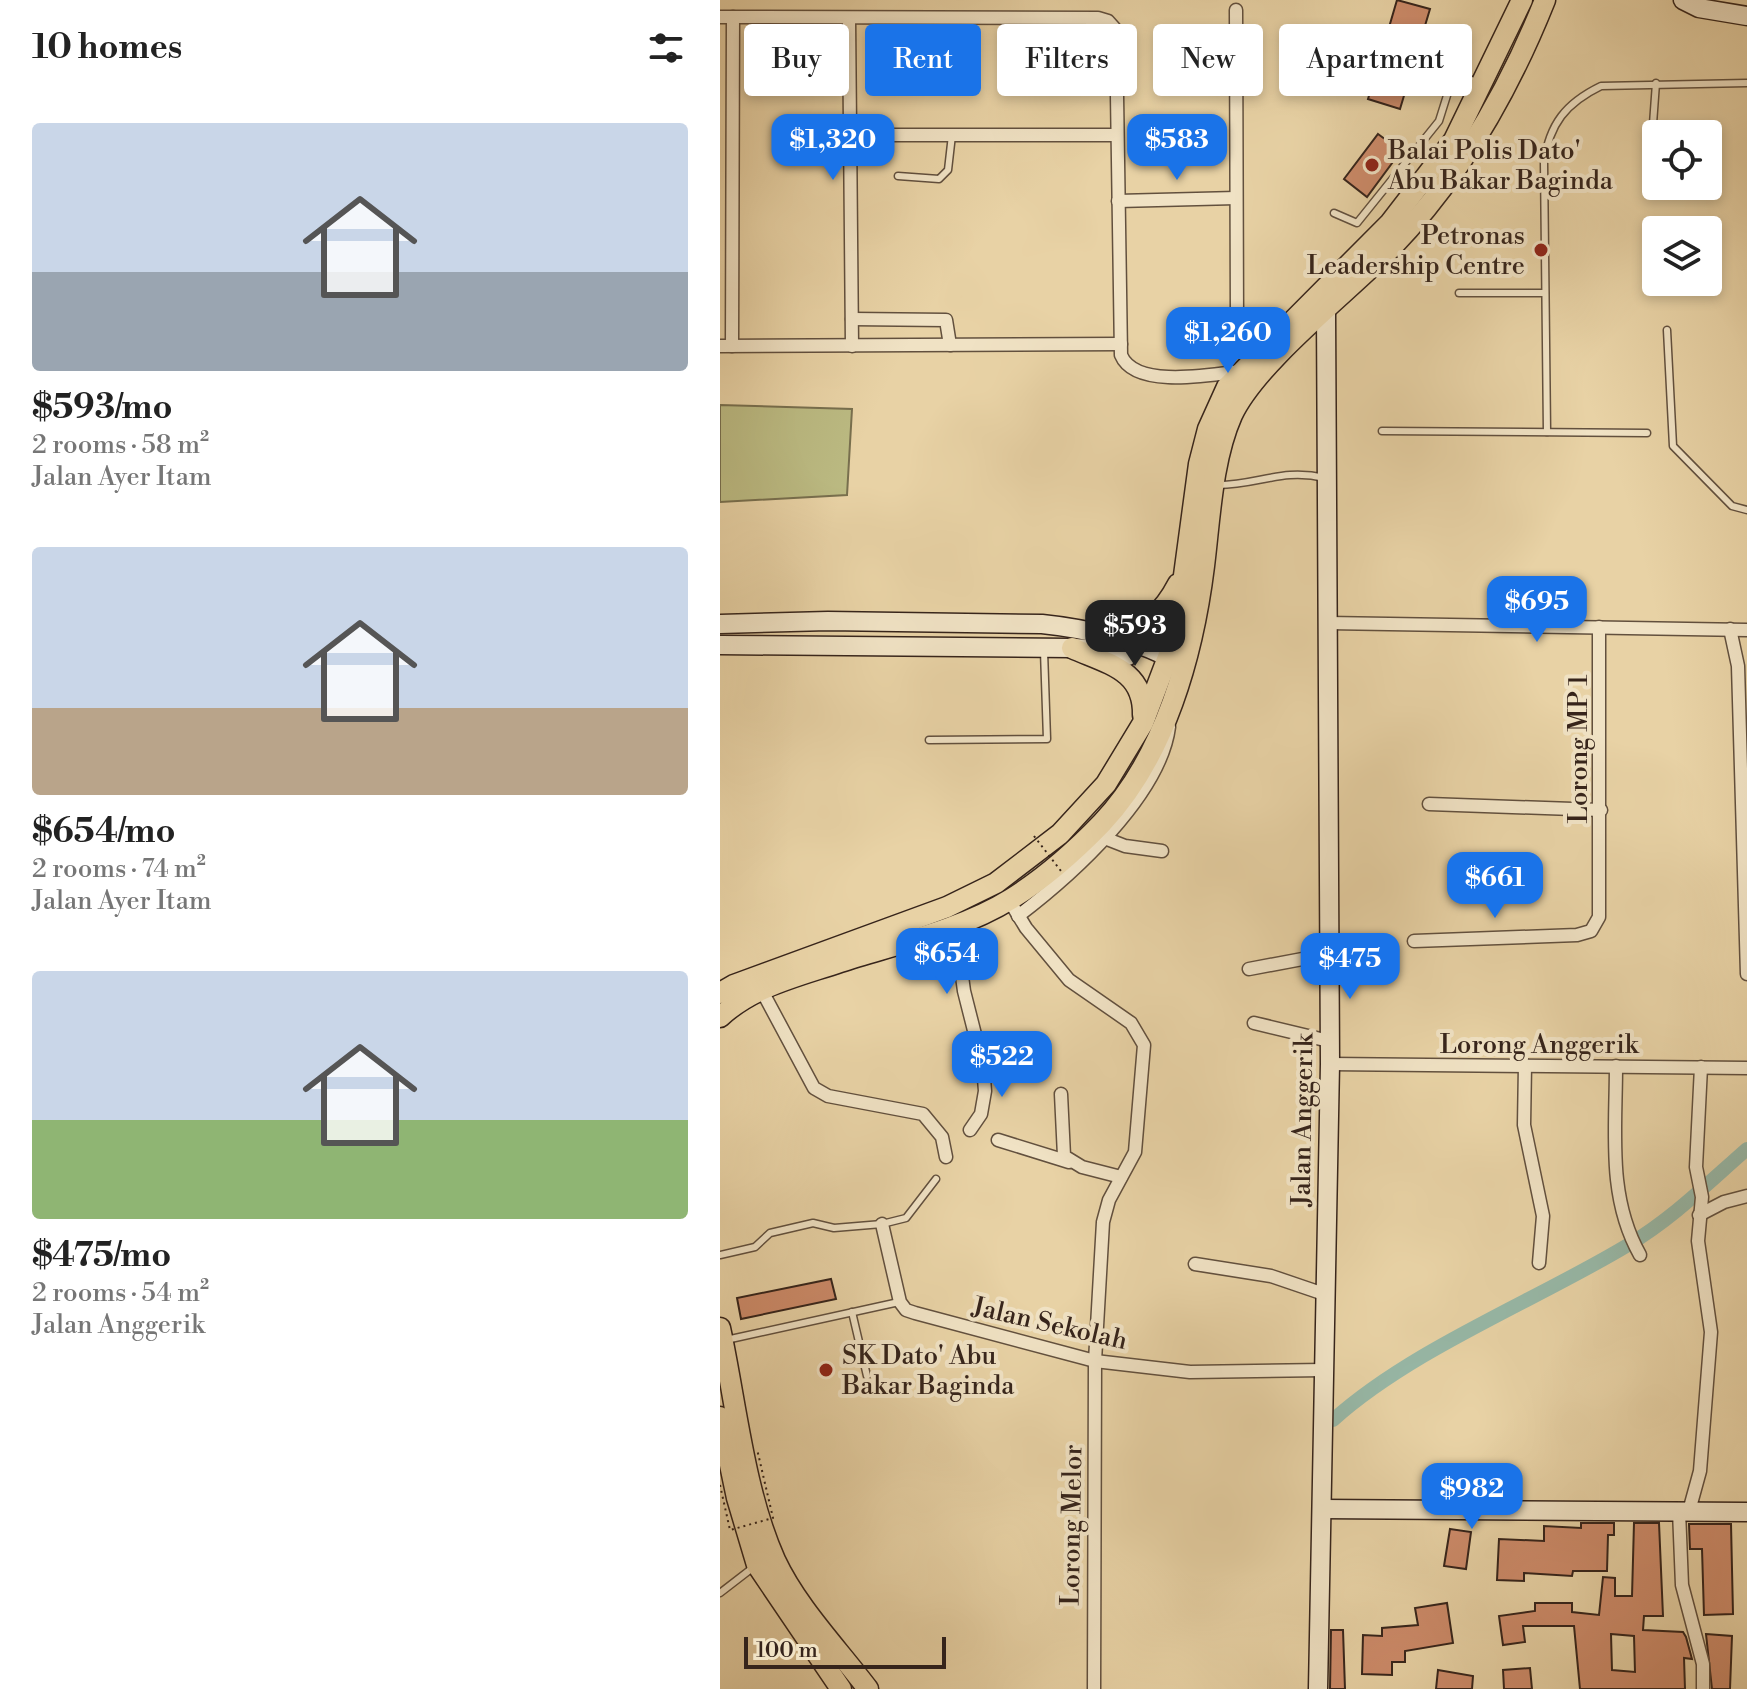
<!DOCTYPE html>
<meta charset="utf-8">
<style>
body{margin:0;font-family:"Libre Bodoni",serif;background:#f6f6f6;color:#222;height:100vh;display:flex;flex-direction:column;font-size:30px;white-space:nowrap}
*{box-sizing:border-box;margin:0}
p{font-size:26px;color:#767676}
.icon{flex:none;width:44px;height:44px;fill:none;stroke:currentColor;stroke-width:2;stroke-linecap:round;stroke-linejoin:round}
.map{position:relative;flex:1;overflow:hidden}
.panel{display:flex;flex-direction:column;background:#fff;width:720px}
.panel>*{flex:none}
.banner{position:absolute;left:24px;top:24px;width:760px;height:72px;display:flex;gap:16px}
.tools{position:absolute;left:922px;top:120px;display:grid;gap:16px}
.tools a{display:grid;place-items:center;width:80px;height:80px;border-radius:8px;background:#fff;box-shadow:0 4px 12px #0003;font-size:40px}
.scale{position:absolute;left:24px;bottom:20px;width:202px;box-sizing:border-box;padding-left:8px;border:4px solid #36241b;border-top:0;font-size:22px;line-height:28px;white-space:nowrap;color:#36241b;-webkit-text-stroke:6px #f0e2c4;paint-order:stroke}
.price{position:absolute;translate:-50% -68px;padding:0 18px;border-radius:16px;background:#1a73e8;color:#fff;font-size:26px;line-height:52px;filter:drop-shadow(0 2px 4px #0008)}
.price::after{content:'';position:absolute;left:50%;top:48px;width:24px;height:18px;margin-left:-12px;background:inherit;clip-path:polygon(0 0,100% 0,50% 100%)}
.price.on{background:#222;color:#fff}
ul{padding:0;list-style:none}
li{display:grid;align-content:center;gap:16px;height:424px;padding:0 32px}
li span{display:grid;place-items:center;height:248px;border-radius:8px;color:#555}
li>.icon{margin-inline-start:auto}
span .icon{width:144px;height:144px;fill:#fffc;stroke-width:1}
li b{font-size:34px}
h2{display:flex;justify-content:space-between;align-items:center;height:96px;padding:0 32px;font-size:34px}
.tag{padding:0 28px;border-radius:8px;background:#fff;box-shadow:0 4px 12px #0003;font-size:28px;line-height:72px}
.tag.on{background:#1a73e8;color:#fff}
main{display:flex;flex:1;min-height:0}
.map>svg:first-child{display:block}
</style>
<main>
<section class="panel">
<h2>10 homes<svg class="icon" aria-label="filters" viewBox="0 0 24 24"><path d="M4 7h16M4 17h16"/><circle cx="9" cy="7" r="2"/><circle cx="15" cy="17" r="2"/></svg></h2>
<ul>
<li><span style="background:linear-gradient(#c9d6e8 60%,#9aa5b1 0)"><svg class="icon" aria-label="home" viewBox="0 0 24 24"><path d="M3 11l9-7 9 7M6 9v11h12V9"/></svg></span><div><b>$593/mo</b><p>2 rooms · 58 m²</p><p>Jalan Ayer Itam</p></div></li>
<li><span style="background:linear-gradient(#c9d6e8 65%,#b9a48a 0)"><svg class="icon" aria-label="home" viewBox="0 0 24 24"><path d="M3 11l9-7 9 7M6 9v11h12V9"/></svg></span><div><b>$654/mo</b><p>2 rooms · 74 m²</p><p>Jalan Ayer Itam</p></div></li>
<li><span style="background:linear-gradient(#c9d6e8 60%,#8fb573 0)"><svg class="icon" aria-label="home" viewBox="0 0 24 24"><path d="M3 11l9-7 9 7M6 9v11h12V9"/></svg></span><div><b>$475/mo</b><p>2 rooms · 54 m²</p><p>Jalan Anggerik</p></div></li>
</ul>
</section>
<div class="map">
<svg width="1027" height="1689" viewBox="0 0 1027 1689">
<rect width="100%" height="100%" fill="#e8d2a5"/>
<filter id="stains"><feTurbulence type="fractalNoise" baseFrequency=".0025" numOctaves="4"/><feColorMatrix values="0 0 0 0 .2 0 0 0 0 .09 0 0 0 0 .02 0 0 0 .5 -.17"/></filter>
<radialGradient id="worn" r=".72"><stop offset=".6" stop-color="#630" stop-opacity="0"/><stop offset="1" stop-color="#630" stop-opacity=".3"/></radialGradient>
<!-- green -->
<path fill="#bbba82" stroke="#786f4e" stroke-width="2" d="M0,405L132,409L127,495L0,502Z"/>
<g fill="none" stroke-linecap="round" stroke-linejoin="round">
<!-- canal -->
<path stroke="#97b8a7" stroke-width="14" d="M613,1420C692,1349 815,1301 908,1245C952,1219 988,1183 1027,1149"/>
</g>
<!-- building -->
<g fill="#cd8b6a" stroke="#36241b" stroke-width="2" fill-rule="evenodd">
<path d="M677,0L710,9L680,109L648,99Z"/>
<path d="M658,134L681,151L647,197L624,179Z"/>
<path d="M111,1279L116,1299L21,1319L17,1298Z"/>
<path d="M861,1523H894V1535H888L887,1571H853L852,1576L804,1573V1581L777,1580L779,1539L824,1541V1526L861,1528Z"/>
<path d="M914,1523H939L943,1616H924L923,1630L963,1632L966,1637L972,1659L964,1658L965,1689H860L854,1626H803L805,1642L783,1645L779,1616L815,1611V1603H852V1612L879,1615L883,1577L895,1578V1596H912ZM891,1634L914,1636L915,1672L892,1670Z"/>
<path d="M969,1524H1011L1013,1614L984,1615L982,1549H970Z"/>
<path d="M730,1529L751,1532L746,1569L724,1566Z"/>
<path d="M727,1603L733,1643L685,1651V1662H672V1675L642,1674L643,1635L662,1636V1628L698,1625L695,1608Z"/>
<path d="M611,1630H623L625,1689H610Z"/>
<path d="M986,1634L1012,1636L1010,1689H992Z"/>
<path d="M810,1668L812,1689H784L783,1670Z"/>
<path d="M718,1670L753,1676L752,1689H716Z"/>
</g>
<g fill="none" stroke-linecap="round" stroke-linejoin="round">
<defs>
<g id="lane">
<path d="M933,124L936,83"/>
<path d="M178,176L219,179L228,170L232,135"/>
<path d="M614,213L637,223L719,121L735,70L758,84"/>
<path d="M739,293H825"/>
<path d="M947,330L953,446L1012,506L1027,510"/>
<path d="M662,431L927,433"/>
<path d="M827,432L824,163C829,124 846,103 881,86L1027,83"/>
<path d="M498,485C539,485 561,468 605,478"/>
<path d="M209,740L327,739L324,651"/>
<path d="M0,1255L35,1247L50,1233L93,1223L114,1228L162,1224L186,1218L216,1179"/>
<path d="M132,1312L147,1376"/>
<path d="M6,1340L179,1302"/>
<path d="M0,1593L35,1566"/>
</g>
<g id="street">
<path d="M516,10L517,324"/>
<path d="M0,17L378,18L388,21L396,30L401,355C415,389 490,375 521,371"/>
<path d="M129,18L132,346"/>
<path d="M130,135H397"/>
<path d="M398,201L516,198"/>
<path d="M132,319L226,320L230,345"/>
<path d="M0,346L401,344"/>
<path d="M12,346L13,17"/>
<path d="M608,623L1027,630"/>
<path d="M1010,629L1018,666L1027,974"/>
<path d="M709,804L881,810"/>
<path d="M387,839L405,846L442,851"/>
<path d="M289,900L306,928L349,980L411,1023L424,1045L415,1152L389,1200L383,1222L375,1361L374,1689"/>
<path d="M298,916C352,875 440,796 449,727"/>
<path d="M235,925L244,991L263,1066L265,1091L261,1114L250,1130"/>
<path d="M694,941L857,935L871,931L879,917V627"/>
<path d="M529,969L609,954"/>
<path d="M41,989L94,1088L108,1096L203,1114L222,1137L226,1157"/>
<path d="M534,1023L609,1041"/>
<path d="M610,1064L1027,1068"/>
<path d="M805,1065L804,1125L823,1216L819,1263"/>
<path d="M896,1066C896,1131 887,1197 920,1255"/>
<path d="M341,1094L344,1156L362,1167L401,1177"/>
<path d="M278,1140L349,1162"/>
<path d="M979,1215L1004,1202L1027,1196"/>
<path d="M162,1224L180,1302L186,1310L195,1313L375,1361L470,1372L604,1370"/>
<path d="M475,1264L551,1276L604,1294"/>
<path d="M959,1511L962,1585L983,1664V1689"/>
<path d="M969,1511L980,1471L991,1332L978,1241L982,1197L976,1167L981,1067"/>
</g>
<g id="secondary">
<path d="M963,0L979,8L1027,16"/>
<path d="M0,624L108,621L322,624C361,628 427,641 458,664"/>
<path d="M0,645L352,648L390,650L408,656"/>
<path d="M602,1509L1027,1512"/>
<path d="M598,1689L610,1064L606,313"/>
</g>
<g id="primary">
<path d="M394,639C425,628 443,613 458,584"/>
<path d="M352,648C388,664 424,670 423,715"/>
<path d="M0,993L14,985L227,907L276,883L340,834L386,784L423,723L448,657L458,620L479,464L488,429L507,387L670,223L734,140L802,0"/>
<path d="M0,1017C33,986 79,976 120,962C176,944 241,930 291,899C323,879 356,850 382,823C445,756 473,655 484,566C490,518 492,460 512,415C537,362 627,293 671,248C739,178 789,90 825,0"/>
<path d="M0,1328C16,1402 24,1491 55,1560C77,1607 117,1648 148,1689"/>
<path d="M0,1417L17,1498L37,1565L121,1689"/>
</g>
</defs>
<!-- lane casing -->
<use href="#lane" stroke="#62503e" stroke-width="9"/>
<!-- street casing -->
<use href="#street" stroke="#62503e" stroke-width="15"/>
<!-- secondary casing -->
<use href="#secondary" stroke="#36241b" stroke-width="21"/>
<!-- primary casing -->
<use href="#primary" stroke="#36241b" stroke-width="23"/>
<!-- lane -->
<use href="#lane" stroke="#f0e2c4" stroke-width="6"/>
<!-- street -->
<use href="#street" stroke="#f0e2c4" stroke-width="12"/>
<!-- secondary -->
<use href="#secondary" stroke="#f0e2c4" stroke-width="18"/>
<!-- primary -->
<use href="#primary" stroke="#e8d2a5" stroke-width="20"/>
<!-- path-bridge -->
<g stroke="#36241b" stroke-width="2" stroke-dasharray="2 4" stroke-linecap="butt">
<path d="M314,836L341,871"/>
<path d="M0,1485L10,1530L53,1518L37,1449"/>
</g>
</g>
<!-- markers -->
<g fill="#8f2418" stroke="#f0e2c4" stroke-width="3">
<circle cx="652" cy="165" r="8"/>
<circle cx="821" cy="250" r="8"/>
<circle cx="106" cy="1370" r="8"/>
</g>
<g text-anchor="middle" stroke-width="8" stroke-linejoin="round" paint-order="stroke">
<!-- poi labels -->
<g font-size="26" fill="#36241b" stroke="#f0e2c4" text-anchor="start">
<text x="668" y="159">Balai Polis Dato'<tspan x="668" dy="30">Abu Bakar Baginda</tspan></text>
<text x="805" y="244" text-anchor="end">Petronas<tspan x="805" dy="30">Leadership Centre</tspan></text>
<text x="122" y="1364">SK Dato' Abu<tspan x="122" dy="30">Bakar Baginda</tspan></text>
</g>
<!-- street labels -->
<g font-size="26" fill="#36241b" stroke="#f0e2c4">
<text transform="translate(858 749) rotate(-90)" y="9">Lorong MP 1</text>
<text x="819" y="1053">Lorong Anggerik</text>
<text transform="translate(582 1120) rotate(-89)" y="9">Jalan Anggerik</text>
<text transform="translate(330 1323) rotate(13)" y="9">Jalan Sekolah</text>
<text transform="translate(351 1525) rotate(-89)" y="9">Lorong Melor</text>
</g>
</g>
<rect width="100%" height="100%" filter="url(#stains)"/>
<rect width="100%" height="100%" fill="url(#worn)"/>
</svg>
<div class="tools">
<a><svg class="icon" aria-label="locate" viewBox="0 0 24 24"><circle cx="12" cy="12" r="6"/><path d="M12 2v4M12 18v4M2 12h4M18 12h4"/></svg></a>
<a><svg class="icon" aria-label="layers" viewBox="0 0 24 24"><path d="M12 4l9 5-9 5-9-5zM3 14l9 5 9-5"/></svg></a>
</div>
<div class="scale">100 m</div>
<b class="price" style="left:113px;top:182px">$1,320</b>
<b class="price" style="left:457px;top:182px">$583</b>
<b class="price" style="left:508px;top:375px">$1,260</b>
<b class="price" style="left:817px;top:644px">$695</b>
<b class="price on" style="left:415px;top:668px">$593</b>
<b class="price" style="left:775px;top:920px">$661</b>
<b class="price" style="left:227px;top:996px">$654</b>
<b class="price" style="left:630px;top:1001px">$475</b>
<b class="price" style="left:282px;top:1099px">$522</b>
<b class="price" style="left:752px;top:1531px">$982</b>
<div class="banner">
<a class="tag">Buy</a>
<a class="tag on">Rent</a>
<a class="tag">Filters</a>
<a class="tag">New</a>
<a class="tag">Apartment</a>
</div>
</div>
</main>
